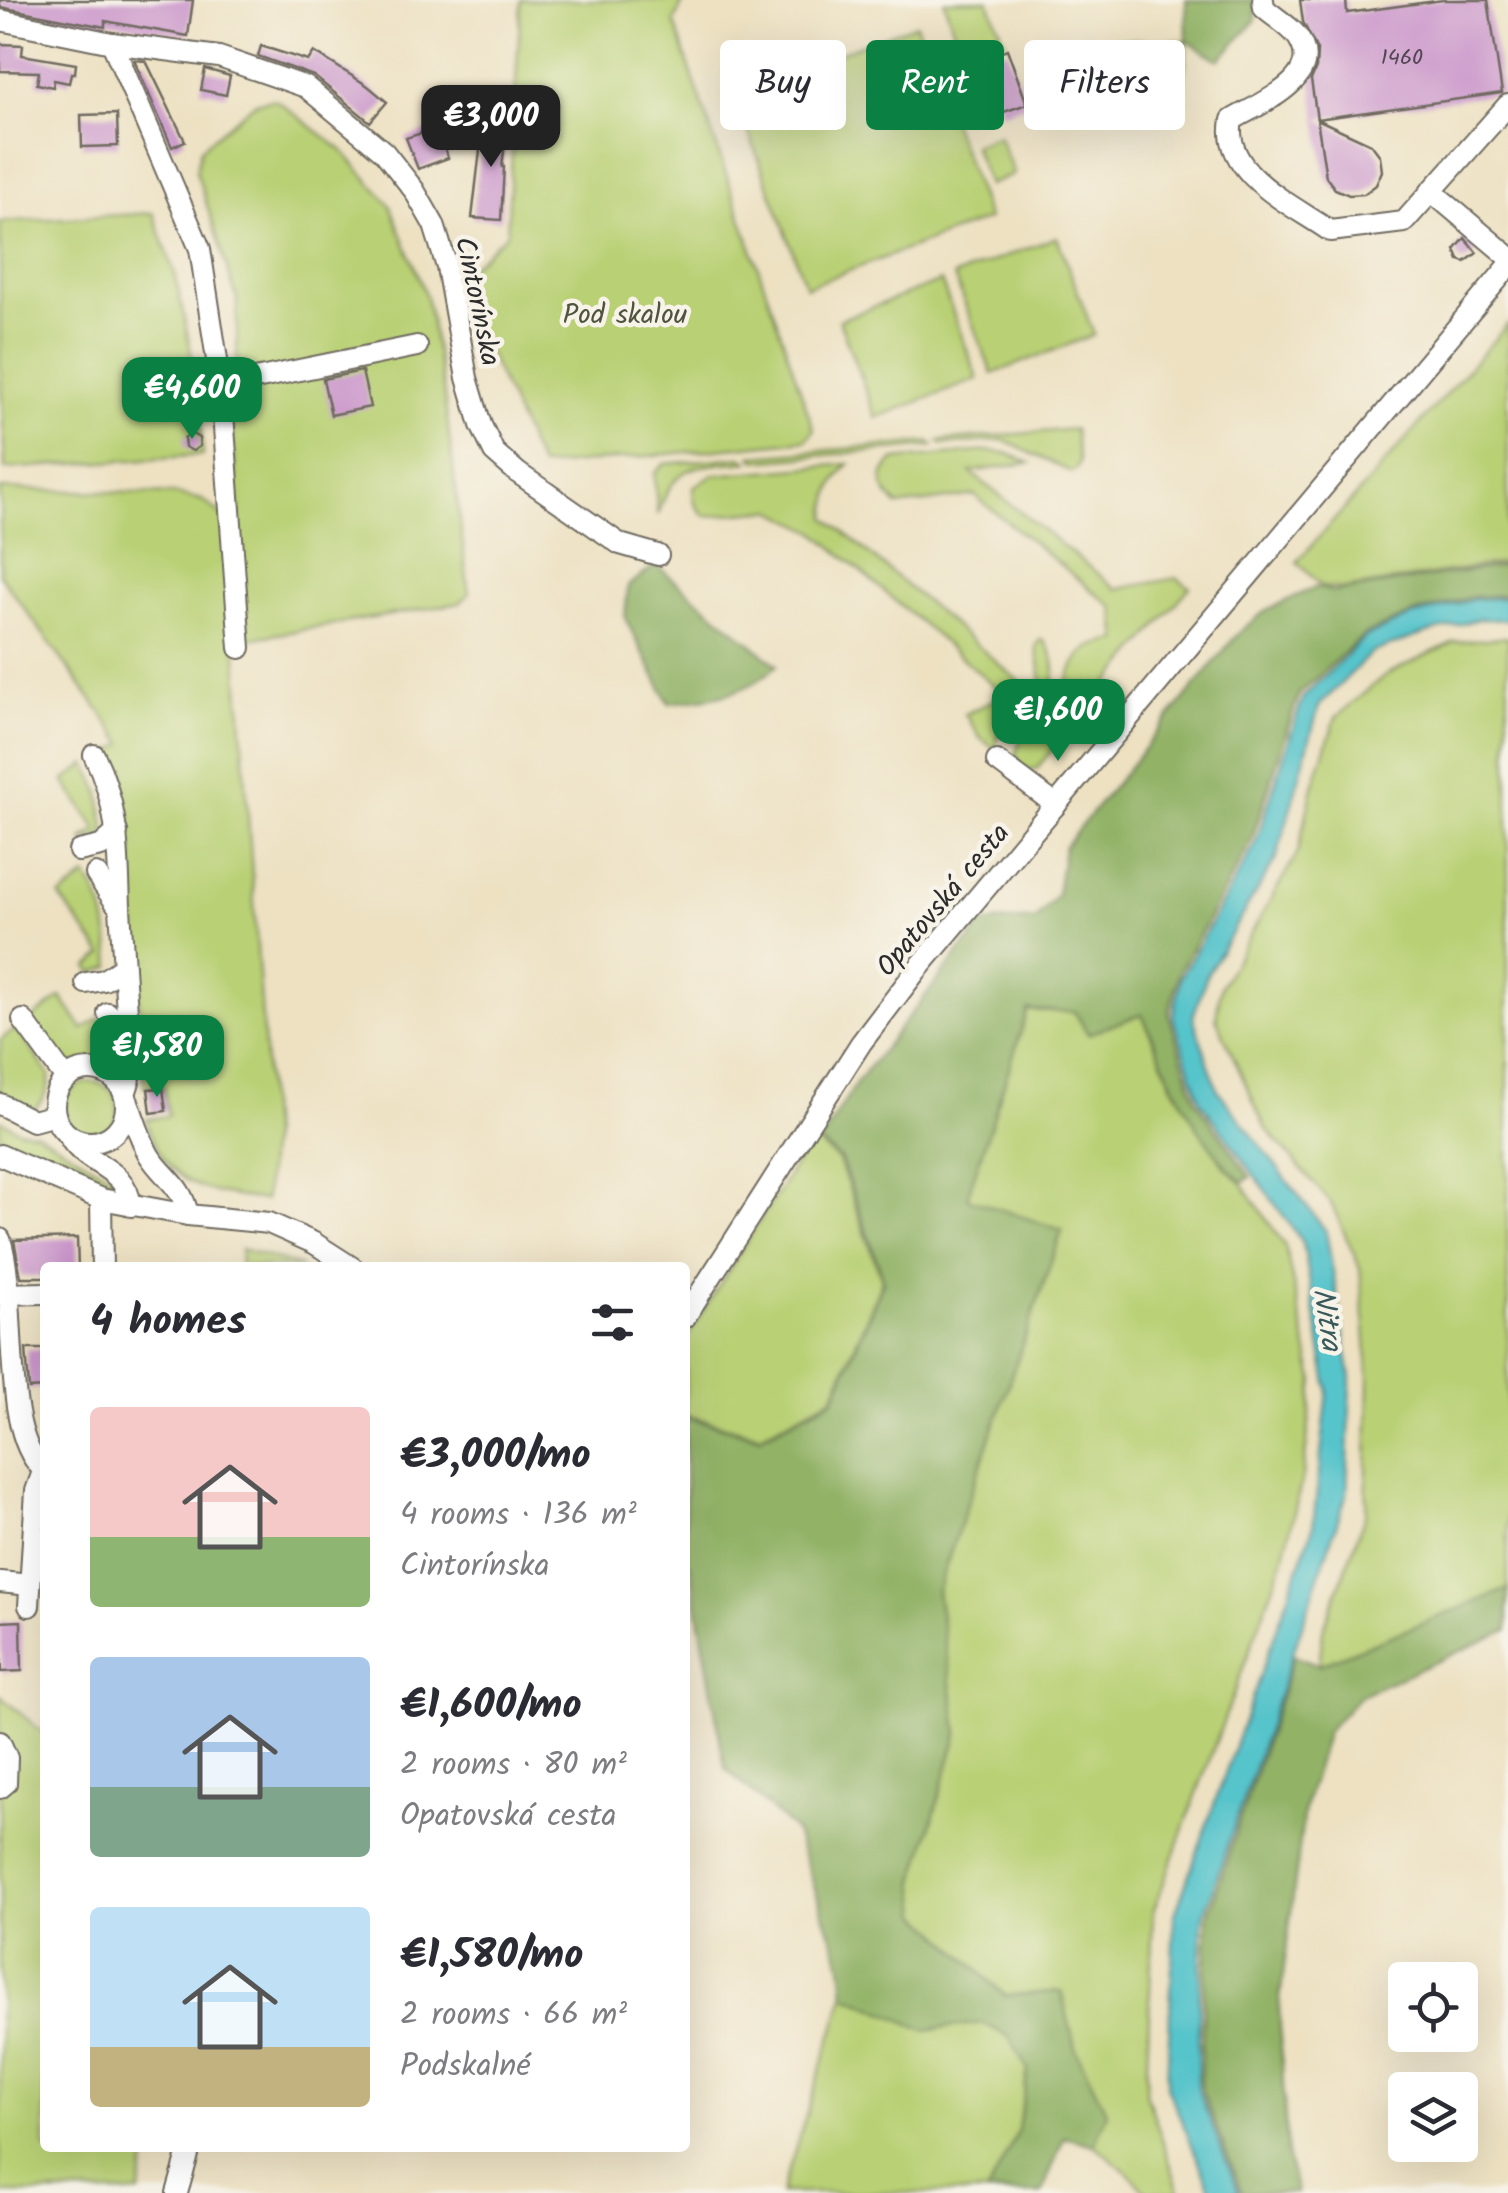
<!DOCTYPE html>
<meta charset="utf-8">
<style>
body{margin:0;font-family:Kalam,sans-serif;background:#f2f2f3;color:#2b2b33;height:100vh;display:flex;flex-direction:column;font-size:38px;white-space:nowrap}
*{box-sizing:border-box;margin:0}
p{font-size:32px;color:#7c7c81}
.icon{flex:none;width:55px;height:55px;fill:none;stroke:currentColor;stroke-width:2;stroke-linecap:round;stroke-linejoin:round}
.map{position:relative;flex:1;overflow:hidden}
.details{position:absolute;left:40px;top:1262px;width:650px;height:890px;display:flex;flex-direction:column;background:#fff;border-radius:10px;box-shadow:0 10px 40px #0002}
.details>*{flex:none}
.top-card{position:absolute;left:720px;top:40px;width:638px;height:90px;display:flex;gap:20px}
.controls{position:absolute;left:1388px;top:1962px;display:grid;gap:20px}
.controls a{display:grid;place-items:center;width:90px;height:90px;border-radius:10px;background:#fff;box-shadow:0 10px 40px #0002;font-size:50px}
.price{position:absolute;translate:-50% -85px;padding:0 22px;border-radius:20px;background:#0b8043;color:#fff;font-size:32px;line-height:65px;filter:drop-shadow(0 2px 5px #0008)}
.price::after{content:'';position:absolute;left:50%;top:60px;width:30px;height:22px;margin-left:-15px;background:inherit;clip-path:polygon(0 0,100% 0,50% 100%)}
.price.active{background:#222;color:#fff}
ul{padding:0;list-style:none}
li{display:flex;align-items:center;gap:30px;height:250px;padding:0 50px}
li span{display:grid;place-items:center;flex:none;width:280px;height:200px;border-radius:10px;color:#555}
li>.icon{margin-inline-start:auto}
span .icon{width:120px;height:120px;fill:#fffc;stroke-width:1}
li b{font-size:42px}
h2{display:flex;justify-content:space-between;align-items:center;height:120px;padding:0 50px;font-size:42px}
.chip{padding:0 35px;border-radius:10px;background:#fff;box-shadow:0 10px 40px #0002;font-size:35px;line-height:90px}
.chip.active{background:#0b8043;color:#fff}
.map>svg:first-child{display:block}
</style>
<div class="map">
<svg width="1508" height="2193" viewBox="0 0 1508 2193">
<rect width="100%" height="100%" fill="#f7f3e8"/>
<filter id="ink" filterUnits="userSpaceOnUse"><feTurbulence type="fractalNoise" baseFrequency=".01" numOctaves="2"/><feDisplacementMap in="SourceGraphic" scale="20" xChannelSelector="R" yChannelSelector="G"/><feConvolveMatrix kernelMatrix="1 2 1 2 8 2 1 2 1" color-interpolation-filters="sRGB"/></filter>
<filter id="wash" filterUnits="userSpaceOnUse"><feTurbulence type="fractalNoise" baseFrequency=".0048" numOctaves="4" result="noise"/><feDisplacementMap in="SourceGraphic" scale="40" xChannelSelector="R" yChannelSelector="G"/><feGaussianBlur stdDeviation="2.25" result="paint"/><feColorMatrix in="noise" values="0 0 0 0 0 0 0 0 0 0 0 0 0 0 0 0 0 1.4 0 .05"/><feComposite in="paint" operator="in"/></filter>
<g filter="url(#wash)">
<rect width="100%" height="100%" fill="#ede1c2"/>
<!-- green -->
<g fill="#b9d074" stroke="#727e50" stroke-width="2.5">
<path d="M521,0H684L674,22L814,430L806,440L540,467L460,290L463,279L461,275L507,234Z"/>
<path d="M988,0L1005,41L974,52L957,41L944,1Z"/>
<path d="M916,24L988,219L806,287L734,93Z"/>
<path d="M1041,38L1187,41L1182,103L1064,98Z"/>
<path d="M269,100H276L342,150L390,205L426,296L443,387L469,594L460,603L248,639L230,402L237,389V299L196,171L201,148L255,103Z"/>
<path d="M998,135L1014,174L988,185L973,145Z"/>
<path d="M153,213L176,277L198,388L188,404L200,414L203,455L5,469L0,364V222Z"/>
<path d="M1057,237L1094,335L992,374L954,276Z"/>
<path d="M941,281L978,379L876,418L839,320Z"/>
<path d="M1508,324V562L1344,589L1322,587L1297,562Z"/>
<path d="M1074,429L1079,462L1077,469L1071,472L1003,440L942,445L939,441Z"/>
<path d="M930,442L934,446L756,461L752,456Z"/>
<path d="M987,451L1006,453L1030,463L970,472L1117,589L1177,578L1190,587L1036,769L1024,770L1016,757C1020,721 1041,727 1059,704C1064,699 1065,688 1068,682C1078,650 1087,645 1118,640L1114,608L974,495L898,506C881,490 876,478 894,460Z"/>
<path d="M741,457L748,461C697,467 675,460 658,515L654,474L664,464Z"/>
<path d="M849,464C832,481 828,494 827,518L1033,693L1043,685L1036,647L1040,640L1044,641C1075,683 1035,705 1002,724L995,749L981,739L965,714L1005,695L815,532L772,510L706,516C695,507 692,501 694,487L712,475Z"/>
<path d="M0,489L175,494L202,500L223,516L238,670L270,1134L265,1200C205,1194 163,1185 146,1119L168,1116L164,1086L144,1087L129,815L122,775L111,752L124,744L0,575Z"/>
<path d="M1508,637V1589L1319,1665L1323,1630L1366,1513L1369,1379L1360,1268L1331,1203L1265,1127L1216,1018L1221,986L1298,852L1313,786L1336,717L1387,674L1454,642Z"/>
<path d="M87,764L100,792L105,829L104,835L82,841L97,829L64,781Z"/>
<path d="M86,876C107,903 109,935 111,967L93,973L88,967L103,955L60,897Z"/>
<path d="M61,997L83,1029L100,1018C132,1066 109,1064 63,1064L29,1021Z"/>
<path d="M1027,1010L1075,1012L1088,1034L1142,1014L1173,1086L1224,1166L1242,1183L1285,1246L1314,1381L1303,1475L1283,1560L1153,1912L1146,2092L1180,2193H1147L1126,2171L1094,2145L1061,1991L1005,1996L919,1914L915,1881L958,1731L937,1591L1062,1231L966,1199Z"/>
<path d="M16,1029L49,1074C51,1089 43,1101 32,1112L0,1097V1040Z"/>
<circle cx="91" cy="1109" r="27"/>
<path d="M0,1120L19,1130L36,1132L112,1177L113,1185L105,1186L53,1170L0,1142Z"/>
<path d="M812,1138L839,1161L882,1280L833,1397L760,1435L685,1415V1340Z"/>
<path d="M241,1249L302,1267H240Z"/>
<path d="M0,1696L45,1734V2148H149L139,2193H0Z"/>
<path d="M845,1995L924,2029L983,2023L1009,2037L1028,2070L1018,2130L988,2193H781Z"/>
</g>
<!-- forest -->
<g fill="#92b266" stroke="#5e6e48" stroke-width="2.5">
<path d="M1186,0H1254L1256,20L1219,60L1187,41Z"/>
<path d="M656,565L777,665C749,695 708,699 669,703L625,618L628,586Z"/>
<path d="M1508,565V595L1472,597L1412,614L1365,634L1299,694L1251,842L1179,972L1169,1015L1196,1100L1250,1177L1242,1183C1194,1137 1168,1074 1142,1014L1088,1034L1075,1012L1028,1010L967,1198L1062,1230L937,1591L958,1731L915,1881L919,1914L1005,1996L1061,1991L1076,2050L1107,2113L1094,2145L1064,2137L1042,2193H988L1018,2130L1028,2070L1009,2037L983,2023L924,2030L845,1995L842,1965L794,1830L725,1768L690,1564L685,1559V1417L760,1437L834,1399L884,1280L841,1160L820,1142L857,1082L983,923L1036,919L1057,895L1064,847L1239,632L1268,609L1316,587L1334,592Z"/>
<path d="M1508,1589V1630L1360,1695L1327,1731L1304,1809L1279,2007L1287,2155L1297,2193H1242L1200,2086L1207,1919L1294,1655L1319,1665Z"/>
</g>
<!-- water -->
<path fill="#56c4cb" stroke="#40787b" stroke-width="2.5" d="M1508,598V620L1479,619L1424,634L1372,652L1319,706L1277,857L1207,974L1193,1017L1217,1089L1326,1231L1351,1377L1347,1493L1202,1921L1197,2087L1239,2193H1212L1167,2086L1174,1917L1313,1527L1328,1390L1303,1243L1200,1100L1173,1017L1181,976L1255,845L1303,697L1365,637L1410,617L1475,599Z"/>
<g id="blocks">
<!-- building -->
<g fill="#ca96cb">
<path d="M0,0H193L188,36L105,21V27L0,7Z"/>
<path d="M1300,0H1346L1347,13L1443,0H1488L1502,93L1317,119L1311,80L1316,68L1317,50L1303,22Z"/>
<path d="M0,44L23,45L22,55L76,64L75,73H71L69,83L54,80L53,87L37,84L39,72L0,71Z"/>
<path d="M261,46L308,61L314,52L368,86L387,102L370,122L314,76L258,56Z"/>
<path d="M1007,49L1027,104L1001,113L981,59Z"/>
<path d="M134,60L146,61L185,141L172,147Z"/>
<path d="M205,69L230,76L226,95L201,90Z"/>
<path d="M117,114L118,146L82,147L81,115Z"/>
<path d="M484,116L508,120L502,167H504L501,220L472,218Z"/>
<path d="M1317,119L1371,144L1380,156L1382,171L1376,185L1364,194L1349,195L1335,189L1326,177Z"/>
<path d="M437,128L448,158L418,169L406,138Z"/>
<path d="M1465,238L1477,253L1465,262L1459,260L1455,250Z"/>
<path d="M362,371L370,407L331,415L323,379Z"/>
<path d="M192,434L199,438L200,446L193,451L185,447L184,438Z"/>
<path d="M163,1088L166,1111L151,1113L148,1089Z"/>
<path d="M77,1238L78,1268H45V1277H21L14,1240Z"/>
<path d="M26,1349H45V1388L29,1389Z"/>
<path d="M21,1621L22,1671L2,1672L0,1622Z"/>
</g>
</g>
</g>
<g filter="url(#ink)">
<use href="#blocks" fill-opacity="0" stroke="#6f6b60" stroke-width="2.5"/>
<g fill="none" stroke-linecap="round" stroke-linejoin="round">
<defs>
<g id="minor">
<path d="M1263,0L1264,8C1274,17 1293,28 1299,39C1324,80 1258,104 1232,120C1221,173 1293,205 1330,231L1404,222L1508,105"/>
<path d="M0,20L112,43L219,57L306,87L384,152L414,190L434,225L447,267L467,378L481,425L494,452L518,473L620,544L658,555"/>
<path d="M112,43L200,249L221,386L240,648"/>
<path d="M1431,191L1508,256"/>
<path d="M221,386L417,346"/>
<path d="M94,755C119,805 118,852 120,907"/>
<path d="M997,761L1056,805"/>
<path d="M79,851L101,846L117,832"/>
<path d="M96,874L120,909L129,1041"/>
<path d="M86,983L104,980L124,967"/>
<path d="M108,1013C130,1043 139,1057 125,1094C133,1114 139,1137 149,1155C164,1179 182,1184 188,1215"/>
<path d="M23,1020L66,1079"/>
<circle cx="90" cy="1106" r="36"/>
<path d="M0,1104L33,1121L55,1115"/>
<path d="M71,1140C90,1168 126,1166 131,1206"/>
<path d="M0,1155L101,1199L188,1215L269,1223L314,1243L353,1268"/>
<path d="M101,1199L102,1268"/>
<path d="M0,1239C19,1298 0,1432 43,1469"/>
<path d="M3,1294L45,1293"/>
<path d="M685,1317L861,1043L916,971L1508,267"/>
<path d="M0,1582L30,1585"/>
<path d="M29,1606L36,1491L45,1466"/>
<path d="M0,1742L7,1758L6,1783L0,1788"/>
<path d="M177,2193L190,2148"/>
</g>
</defs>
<!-- minor casing -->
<use href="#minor" stroke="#6f6b60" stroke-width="24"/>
<!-- minor -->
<use href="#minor" stroke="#fff" stroke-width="20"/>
</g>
</g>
<g text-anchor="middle" stroke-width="9" stroke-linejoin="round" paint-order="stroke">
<!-- number labels -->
<g font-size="22" fill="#534653">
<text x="1402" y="64">1460</text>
</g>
<!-- street labels -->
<g font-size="28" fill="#2b2b2b" stroke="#f7f3e8">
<text transform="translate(479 301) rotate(78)" y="10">Cintorínska</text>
<text transform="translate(942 899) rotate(-50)" y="10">Opatovská cesta</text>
</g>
<!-- park labels -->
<g font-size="28" fill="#4e543d" stroke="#f7f3e8">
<text x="625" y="323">Pod skalou</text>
</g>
<!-- water labels -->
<g font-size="30" font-style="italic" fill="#38595b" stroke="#f7f3e8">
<text transform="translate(1328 1319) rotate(81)" y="10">Nitra</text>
</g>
</g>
</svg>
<div class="controls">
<a><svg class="icon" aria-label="locate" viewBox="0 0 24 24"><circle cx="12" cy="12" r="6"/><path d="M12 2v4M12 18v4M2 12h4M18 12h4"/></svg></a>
<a><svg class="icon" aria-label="layers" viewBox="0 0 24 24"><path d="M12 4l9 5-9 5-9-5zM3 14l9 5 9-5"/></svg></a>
</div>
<b class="price active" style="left:491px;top:170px">€3,000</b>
<b class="price" style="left:192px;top:442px">€4,600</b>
<b class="price" style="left:1058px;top:764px">€1,600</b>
<b class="price" style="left:157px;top:1100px">€1,580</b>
<div class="top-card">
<a class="chip">Buy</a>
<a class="chip active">Rent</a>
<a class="chip">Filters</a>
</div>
<section class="details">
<h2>4 homes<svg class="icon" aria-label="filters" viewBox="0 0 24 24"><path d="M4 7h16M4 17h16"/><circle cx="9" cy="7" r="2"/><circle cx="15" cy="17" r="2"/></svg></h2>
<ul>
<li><span style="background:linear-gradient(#f6c9c9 65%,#8fb573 0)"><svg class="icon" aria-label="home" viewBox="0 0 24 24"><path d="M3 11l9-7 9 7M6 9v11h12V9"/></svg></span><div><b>€3,000/mo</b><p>4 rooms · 136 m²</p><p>Cintorínska</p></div></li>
<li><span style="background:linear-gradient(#a9c7e8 65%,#7fa58c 0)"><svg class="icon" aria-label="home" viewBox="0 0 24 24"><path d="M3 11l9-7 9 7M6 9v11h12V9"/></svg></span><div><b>€1,600/mo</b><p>2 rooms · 80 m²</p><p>Opatovská cesta</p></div></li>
<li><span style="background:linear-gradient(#bfe0f5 70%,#c2b280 0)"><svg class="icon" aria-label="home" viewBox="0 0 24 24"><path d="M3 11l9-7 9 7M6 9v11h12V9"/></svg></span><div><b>€1,580/mo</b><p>2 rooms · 66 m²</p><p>Podskalné</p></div></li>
</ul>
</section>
</div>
